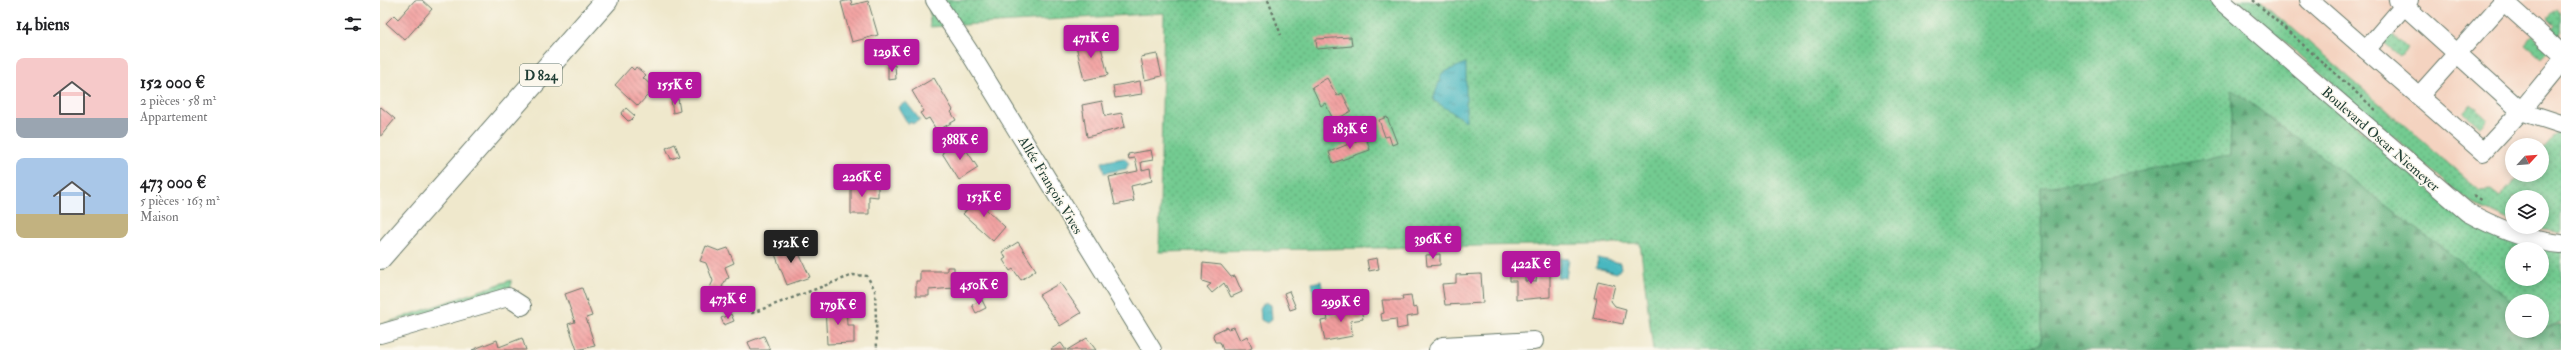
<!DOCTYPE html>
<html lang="fr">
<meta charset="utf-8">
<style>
body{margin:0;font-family:"IM FELL Double Pica",serif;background:#f6f6f6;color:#202124;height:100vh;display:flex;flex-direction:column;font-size:15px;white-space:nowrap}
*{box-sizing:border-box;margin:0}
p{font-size:13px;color:#757577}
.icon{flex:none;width:22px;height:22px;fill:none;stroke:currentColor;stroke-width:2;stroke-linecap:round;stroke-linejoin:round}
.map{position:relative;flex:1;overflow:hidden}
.details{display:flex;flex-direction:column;background:#fff;width:380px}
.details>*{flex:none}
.needle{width:26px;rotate:64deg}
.fabs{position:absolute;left:2125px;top:138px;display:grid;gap:8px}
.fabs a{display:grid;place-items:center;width:44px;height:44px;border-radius:50%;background:#fff;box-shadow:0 2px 10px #0003;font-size:20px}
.price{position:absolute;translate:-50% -34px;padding:0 9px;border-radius:4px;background:#b5179e;color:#fff;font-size:13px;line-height:26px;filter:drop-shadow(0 1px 2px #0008)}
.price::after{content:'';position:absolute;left:50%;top:24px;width:12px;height:9px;margin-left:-6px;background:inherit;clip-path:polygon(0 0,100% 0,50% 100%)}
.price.selected{background:#222;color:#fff}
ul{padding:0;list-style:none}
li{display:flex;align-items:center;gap:12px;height:100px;padding:0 16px}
li span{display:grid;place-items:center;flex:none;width:112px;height:80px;border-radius:8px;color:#555}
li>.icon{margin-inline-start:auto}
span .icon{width:48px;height:48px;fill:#fffc;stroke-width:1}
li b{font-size:17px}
h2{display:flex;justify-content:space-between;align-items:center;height:48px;padding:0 16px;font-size:17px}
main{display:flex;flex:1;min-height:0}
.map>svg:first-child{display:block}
</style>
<main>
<section class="details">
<h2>14 biens<svg class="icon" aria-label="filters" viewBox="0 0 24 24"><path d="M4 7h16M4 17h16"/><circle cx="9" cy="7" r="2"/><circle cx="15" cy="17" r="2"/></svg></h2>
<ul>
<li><span style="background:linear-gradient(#f6c9c9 75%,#9aa5b1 0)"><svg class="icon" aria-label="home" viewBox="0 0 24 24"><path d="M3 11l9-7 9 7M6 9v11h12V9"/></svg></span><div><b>152 000 €</b><p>2 pièces · 58 m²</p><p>Appartement</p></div></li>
<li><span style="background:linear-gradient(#a9c7e8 70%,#c2b280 0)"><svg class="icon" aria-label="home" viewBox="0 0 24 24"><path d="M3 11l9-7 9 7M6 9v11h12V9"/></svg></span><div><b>473 000 €</b><p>5 pièces · 163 m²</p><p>Maison</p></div></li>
</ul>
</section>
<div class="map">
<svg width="2181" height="350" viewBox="0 0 2181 350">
<defs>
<pattern id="grass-dots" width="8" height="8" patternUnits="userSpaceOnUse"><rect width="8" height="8" fill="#73cb91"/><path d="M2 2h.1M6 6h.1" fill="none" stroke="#5ea677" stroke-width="1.8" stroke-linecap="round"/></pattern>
<pattern id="forest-firs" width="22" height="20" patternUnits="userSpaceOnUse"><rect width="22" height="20" fill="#5eaf7b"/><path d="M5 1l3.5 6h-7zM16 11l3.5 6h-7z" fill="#4d9066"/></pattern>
<pattern id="water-ripples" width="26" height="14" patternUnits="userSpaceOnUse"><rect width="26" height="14" fill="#48b7c0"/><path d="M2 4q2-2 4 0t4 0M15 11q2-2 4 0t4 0" fill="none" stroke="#3b969d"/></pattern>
<pattern id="building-back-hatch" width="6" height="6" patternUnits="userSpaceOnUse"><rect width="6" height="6" fill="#f29f9f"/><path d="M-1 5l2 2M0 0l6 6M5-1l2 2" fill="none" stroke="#c38382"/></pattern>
</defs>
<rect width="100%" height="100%" fill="#fbf7ec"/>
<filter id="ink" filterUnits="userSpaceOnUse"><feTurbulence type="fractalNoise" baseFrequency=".025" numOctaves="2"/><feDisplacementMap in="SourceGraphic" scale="8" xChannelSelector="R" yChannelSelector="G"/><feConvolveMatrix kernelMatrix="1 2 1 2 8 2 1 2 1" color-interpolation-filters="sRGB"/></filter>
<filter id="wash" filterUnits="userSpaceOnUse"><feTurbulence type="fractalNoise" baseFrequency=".012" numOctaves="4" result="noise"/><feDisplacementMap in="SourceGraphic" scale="16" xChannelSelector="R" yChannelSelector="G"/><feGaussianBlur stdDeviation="0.9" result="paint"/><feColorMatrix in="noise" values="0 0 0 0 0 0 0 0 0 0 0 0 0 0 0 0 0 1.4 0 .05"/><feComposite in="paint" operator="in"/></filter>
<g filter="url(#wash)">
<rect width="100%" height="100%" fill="#efe8cc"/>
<!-- built -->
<path fill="#f4d3c0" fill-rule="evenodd" d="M1807,0H2181V257L2162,249H2135ZM2132,145H2162V175H2132ZM2132,197H2162V227H2132Z"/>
<!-- grass -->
<g fill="url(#grass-dots)" stroke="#498462" fill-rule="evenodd">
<path d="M549,0H1833L2062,201L2181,249V322L2167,327L2162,324V301H2132L1852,89L1850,155L1661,189L1662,345L1618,350H1273L1260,243L779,252L784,13L550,27ZM2132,249H2162V279H2132Z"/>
<path d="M1857,0H1880L2100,191L2111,190L2120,197L2140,175H2162V150L2176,134L2181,135V233L2149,227H2162V197H2132V221L2095,205L2079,194Z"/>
<path d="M2176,10L2180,13C2181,23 2181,33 2177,41L2168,34L2175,26L2167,18Z"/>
<path d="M2010,32L2027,48L2020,56L2002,41Z"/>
<path d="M2152,35L2169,50L2161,58L2145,44Z"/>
<path d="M2091,104L2108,119L2100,127L2084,113Z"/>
<path d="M131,280V288L123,295L0,325Z"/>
</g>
<!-- forest -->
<path fill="url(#forest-firs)" stroke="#3e7658" d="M1852,89L2132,301V331H2162V324L2167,327L2181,324V350H1618L1662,344L1661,188L1850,155Z"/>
<!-- water -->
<g fill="url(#water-ripples)" stroke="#347a7a">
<path d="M1086,63V121L1053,100L1062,73Z"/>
<path d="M526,102L540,120L532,124L531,122L528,124L518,107Z"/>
<path d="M744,158L749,163L746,169L724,173L722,162Z"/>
<path d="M1180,258L1189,259L1186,278L1177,277Z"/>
<path d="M1218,258L1240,263L1241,268L1237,273L1216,268Z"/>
<path d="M941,281L944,300L935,301L932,283Z"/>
<path d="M886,302L891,305L892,319L887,323L881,320L880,307Z"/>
</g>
<g id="blocks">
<!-- building -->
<g fill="url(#building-back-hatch)">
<path d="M35,0H42L52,9L25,40L6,23L14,15L18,19Z"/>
<path d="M471,0L472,5L488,1L498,35L472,42L461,2Z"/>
<path d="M715,37L718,48L721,47L728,75L704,80L695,41Z"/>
<path d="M971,37L972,46L937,49L936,39Z"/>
<path d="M777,54L782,76L765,80L761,57Z"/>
<path d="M515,65L516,79L508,80V66Z"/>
<path d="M251,67L254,70L256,67L266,75L263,78L274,88L258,106L235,85Z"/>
<path d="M554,78L573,110L571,112L576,120L557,131L549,118L545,120L540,113L544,111L532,91Z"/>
<path d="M947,78L957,96L962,93L971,111L954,121L945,103L941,106L932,87Z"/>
<path d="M760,81L762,94L735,98L733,86Z"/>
<path d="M298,99L300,111L293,113L291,100Z"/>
<path d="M722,101L725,116L742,113L745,127L707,137L702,105Z"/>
<path d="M1,107L15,119L0,137V108Z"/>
<path d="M246,108L255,116L251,120L248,121L241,114Z"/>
<path d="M1007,117L1017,143L1012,145L1009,136L1005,137L999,120Z"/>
<path d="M986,137L990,150L953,163L949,152Z"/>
<path d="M578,143L584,153L587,151L598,168L579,180L562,153Z"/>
<path d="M295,144L300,156L291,159L286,148Z"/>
<path d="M771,150L773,160L761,162L762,170L770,168L772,181L751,186L754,201L735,205L729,177L758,171L755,158L749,159L748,154Z"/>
<path d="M471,185L498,186V197L489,196V214H471Z"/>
<path d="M602,193L612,202L606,209L625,227L613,241L583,214Z"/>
<path d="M638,242L656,270L641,280L633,269L630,271L623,260L626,258L622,252Z"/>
<path d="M409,243L415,245L430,277L407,285L393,249Z"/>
<path d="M326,246L339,251L348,248L354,263L345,267L349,278L346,279L342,287L344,288L339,299L327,294L333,281L326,263L320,261Z"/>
<path d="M1060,254V265L1047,266L1046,255Z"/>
<path d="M997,258L999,269L989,271L987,260Z"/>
<path d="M823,263L841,265L851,277L855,276L862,292L851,297L844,283L832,293L827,287L831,284L822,281Z"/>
<path d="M567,267H574V288L549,290V296H536V281H540V271H567Z"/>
<path d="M1130,270H1145V281L1156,282L1157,272H1170V297L1136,300V281H1130Z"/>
<path d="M1101,274L1103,303L1065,305L1062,284L1076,283V275Z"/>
<path d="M1218,281L1235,285L1231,301L1235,306L1246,309L1243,324L1213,318L1217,298H1214Z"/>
<path d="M680,283L701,313L680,326L659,295Z"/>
<path d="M202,288L212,316L206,318L215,346L197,350L188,324L195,322L185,294Z"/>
<path d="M909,291L916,308L910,310L904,293Z"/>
<path d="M1031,295L1033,308L1037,307L1038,315L1026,317L1027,327L1017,329L1016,319L1002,321L1001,314L1004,313L1002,300H1023L1022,296Z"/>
<path d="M602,300L606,308L596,313L592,305Z"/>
<path d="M980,304L983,319L970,321L973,336L945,341L941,321L948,320L947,316L966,313L965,307Z"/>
<path d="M466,305L467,325H474V343L447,344L445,306Z"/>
<path d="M351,314L354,321L344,325L341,318Z"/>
<path d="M847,327L848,329L854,327L860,340L867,336L872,348L867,350H843L840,342H835L833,336L834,333Z"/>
<path d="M384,336L390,350H371L368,342Z"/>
<path d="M142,338L146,350H92L117,340L119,347Z"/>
<path d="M707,338L716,350H687Z"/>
<path d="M681,343L686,350H672L671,349Z"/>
</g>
</g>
</g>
<g filter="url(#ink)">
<use href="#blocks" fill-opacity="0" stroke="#687969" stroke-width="1"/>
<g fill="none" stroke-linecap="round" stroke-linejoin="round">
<defs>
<g id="minor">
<path d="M555,0L588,50L772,350"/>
<path d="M1840,0L2087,212C2116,228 2147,241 2181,244"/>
<path d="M1929,0L2103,152L2141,111L2018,0"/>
<path d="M2122,0L2181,53"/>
<path d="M1986,50L2029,0"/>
<path d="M2181,62L2141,111L2181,124"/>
<path d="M2039,96L2125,0"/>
<path d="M0,334L128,297L142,306"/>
<path d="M1058,350L1063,346L1154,341"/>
</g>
<path id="major" d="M0,258L227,0"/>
</defs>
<!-- minor casing -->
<use href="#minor" stroke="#687969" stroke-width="20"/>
<!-- major casing -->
<use href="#major" stroke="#687969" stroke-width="24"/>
<!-- path -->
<g stroke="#687969" stroke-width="2.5" stroke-dasharray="3 3" stroke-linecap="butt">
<path d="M888,0L901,35"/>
<path d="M1873,0L1998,112"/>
<path d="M2094,195L2103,201"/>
<path d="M352,299L372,313L473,275L487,276L495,290L497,350"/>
</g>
<!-- minor -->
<use href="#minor" stroke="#fff" stroke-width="18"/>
<!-- major -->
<use href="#major" stroke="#fff" stroke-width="22"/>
</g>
</g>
<g text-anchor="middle" stroke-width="3" stroke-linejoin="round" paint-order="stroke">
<!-- shield labels -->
<rect fill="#fbf7ec" stroke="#61756b" stroke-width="1" x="140" y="64" width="42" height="22" rx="3"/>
<g font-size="13" font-weight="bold" fill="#1f3d34">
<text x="161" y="80">D 824</text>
</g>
<!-- street labels -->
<g font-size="14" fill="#1f3d34" stroke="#fbf7ec">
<text transform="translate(2001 139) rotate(41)" y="5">Boulevard Oscar Niemeyer</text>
<text transform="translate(671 185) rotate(59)" y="5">Allée François Vives</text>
</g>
</g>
</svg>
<div class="fabs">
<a><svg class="needle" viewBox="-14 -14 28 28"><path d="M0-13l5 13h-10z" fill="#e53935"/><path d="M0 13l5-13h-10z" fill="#757577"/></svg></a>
<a><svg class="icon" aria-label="layers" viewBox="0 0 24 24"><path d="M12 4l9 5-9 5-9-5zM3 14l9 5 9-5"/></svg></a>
<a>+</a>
<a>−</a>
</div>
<b class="price" style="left:711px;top:59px">471K €</b>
<b class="price" style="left:512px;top:73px">129K €</b>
<b class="price" style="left:295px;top:106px">155K €</b>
<b class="price" style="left:970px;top:150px">183K €</b>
<b class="price" style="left:580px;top:161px">388K €</b>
<b class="price" style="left:482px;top:198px">226K €</b>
<b class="price" style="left:604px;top:218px">153K €</b>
<b class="price" style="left:1053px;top:260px">396K €</b>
<b class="price selected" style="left:411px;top:264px">152K €</b>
<b class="price" style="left:1151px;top:285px">422K €</b>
<b class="price" style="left:599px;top:306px">450K €</b>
<b class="price" style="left:348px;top:320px">473K €</b>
<b class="price" style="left:961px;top:323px">299K €</b>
<b class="price" style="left:458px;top:326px">179K €</b>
</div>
</main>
